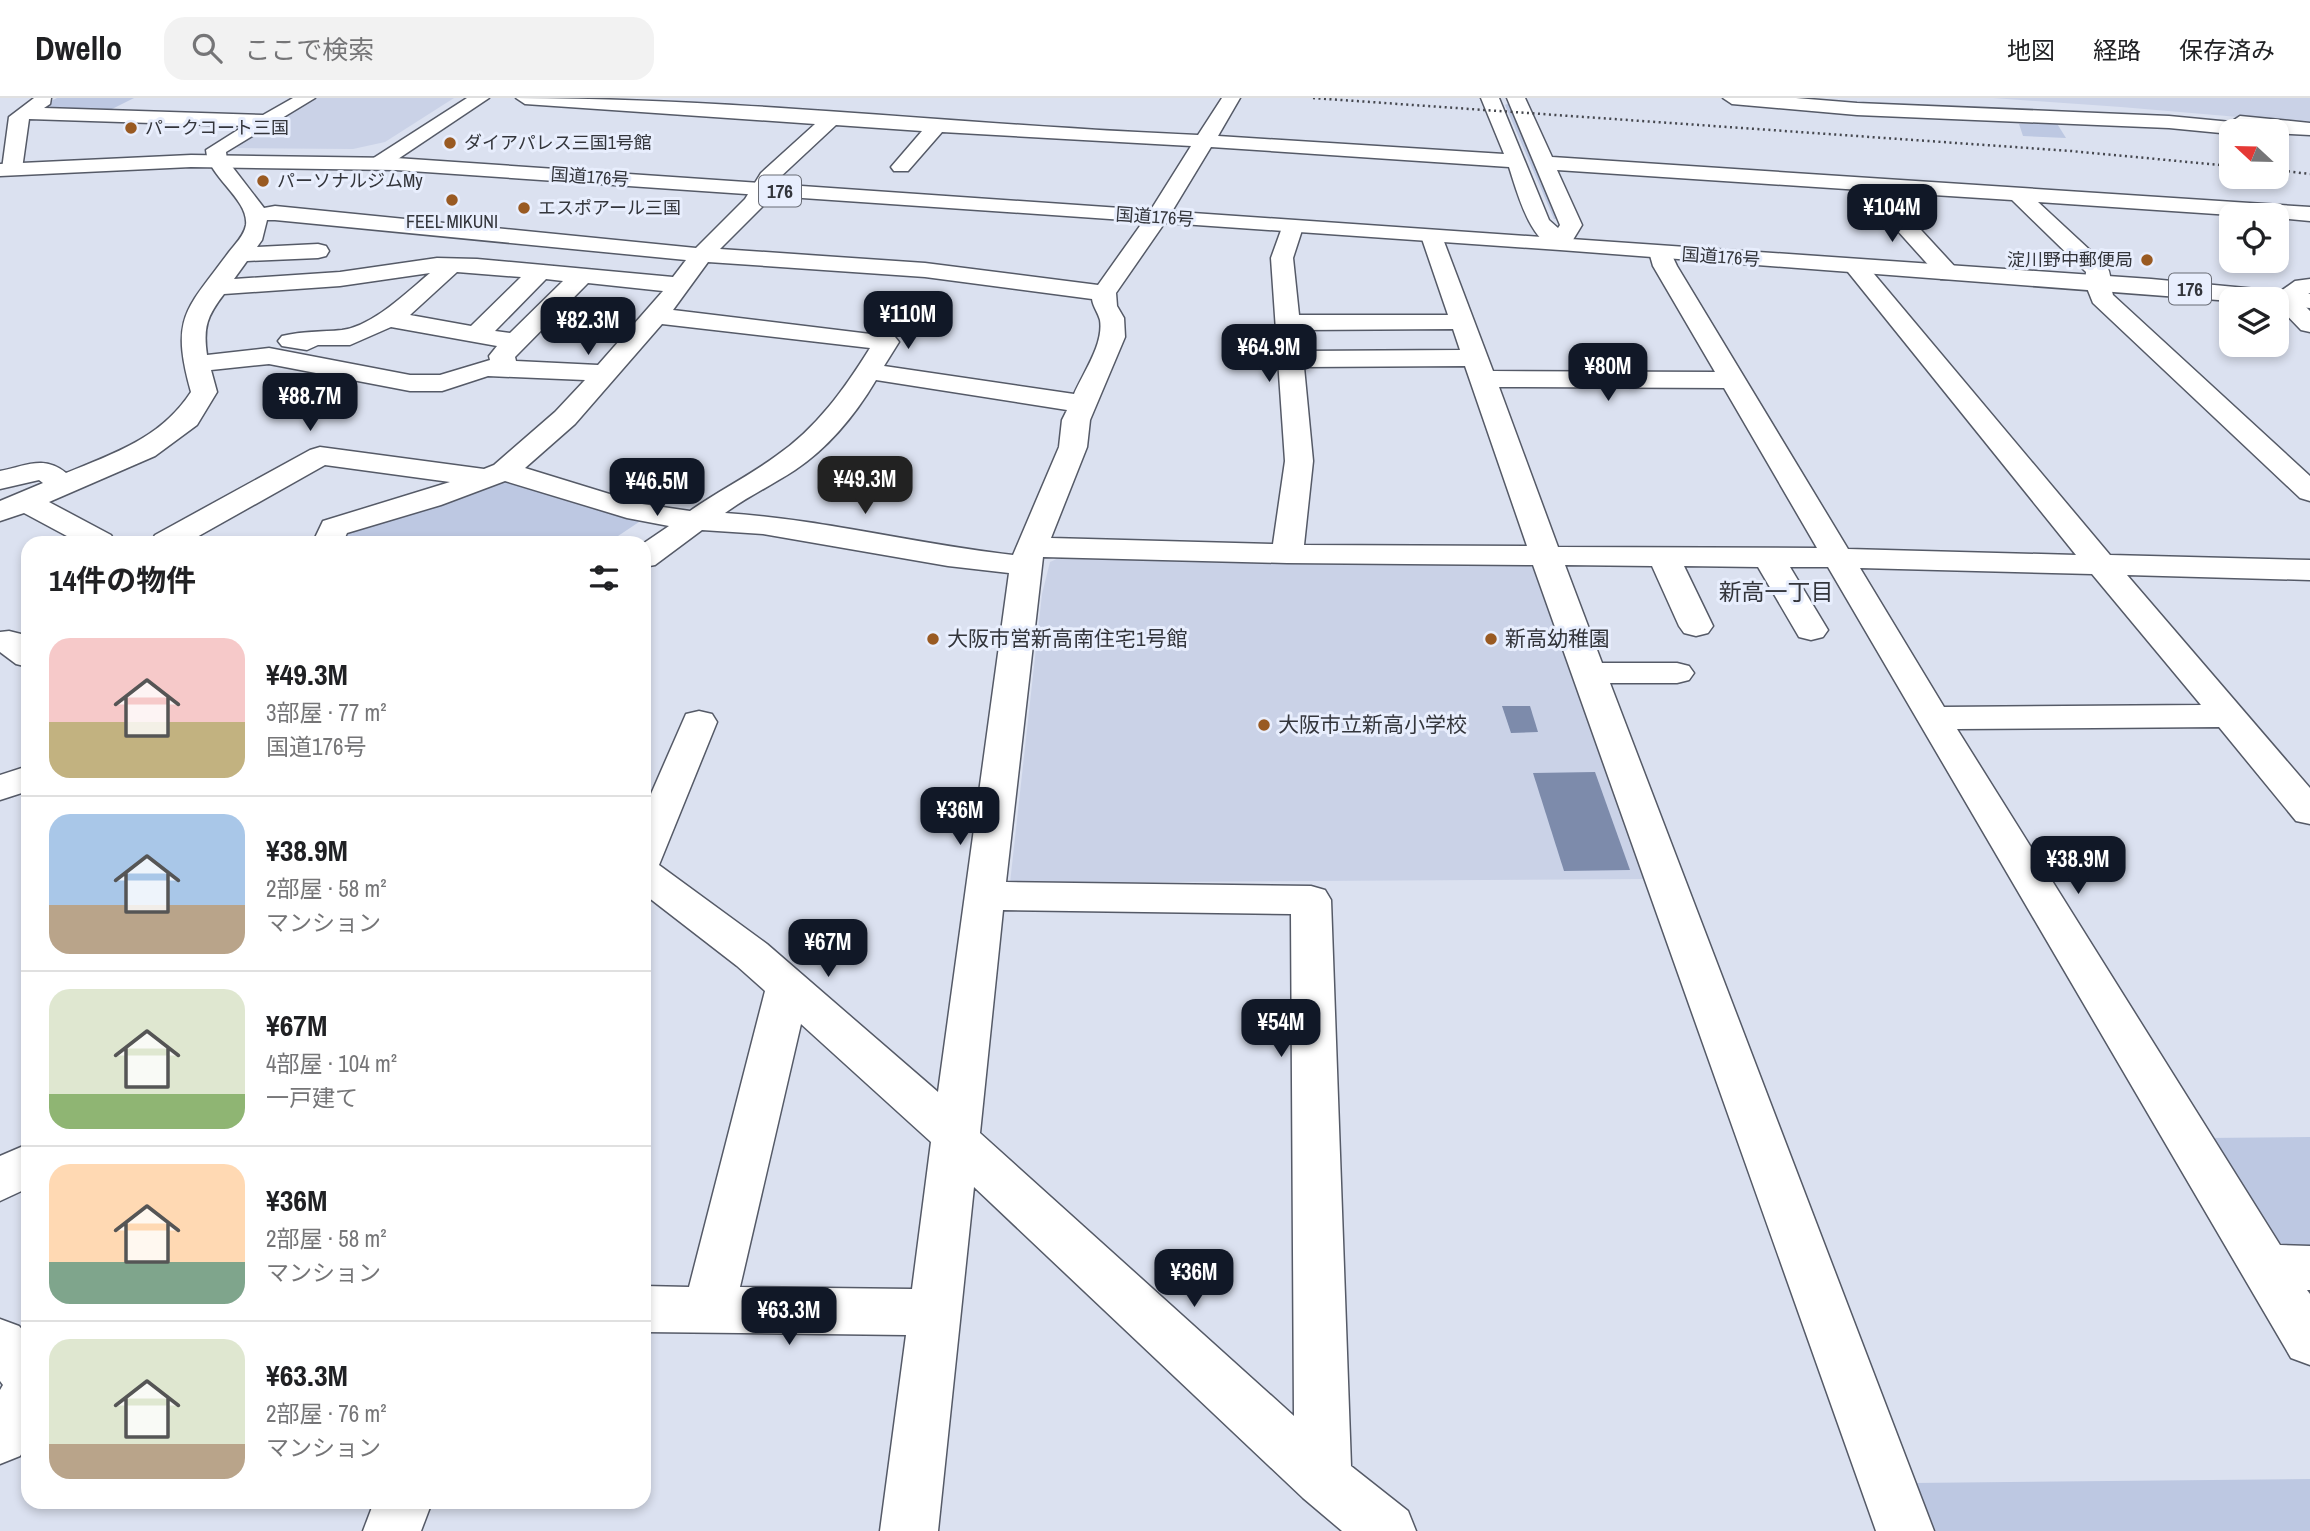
<!DOCTYPE html>
<html lang="ja">
<meta charset="utf-8">
<style>
body{margin:0;font-family:"Archivo Narrow","Noto Sans JP",sans-serif;background:#f2f2f2;color:#202124;height:100vh;display:flex;flex-direction:column;font-size:26px;white-space:nowrap}
*{box-sizing:border-box;margin:0}
p{font-size:23px;color:#757577}
.icon{flex:none;width:38px;height:38px;fill:none;stroke:currentColor;stroke-width:2;stroke-linecap:round;stroke-linejoin:round}
.map{position:relative;flex:1;overflow:hidden}
.details{position:absolute;left:21px;top:438px;width:630px;height:973px;display:flex;flex-direction:column;background:#fff;border-radius:21px;box-shadow:0 4px 10px #0003}
.details>*{flex:none}
.needle{width:46px;rotate:292deg}
.controls{position:absolute;left:2219px;top:21px;display:grid;gap:14px}
.controls a{display:grid;place-items:center;width:70px;height:70px;border-radius:14px;background:#fff;box-shadow:0 4px 10px #0003;font-size:35px}
.price{position:absolute;translate:-50% -60px;padding:0 16px;border-radius:14px;background:#111827;color:#fff;font-size:23px;line-height:46px;filter:drop-shadow(0 2px 4px #0008)}
.price::after{content:'';position:absolute;left:50%;top:42px;width:21px;height:16px;margin-left:-10px;background:inherit;clip-path:polygon(0 0,100% 0,50% 100%)}
.price.current{background:#222;color:#fff}
ul{padding:0;list-style:none}
li{display:flex;align-items:center;gap:21px;height:175px;padding:0 28px}
li+li{border-top:2px solid #e0e0e0}
li span{display:grid;place-items:center;flex:none;width:196px;height:140px;border-radius:21px;color:#555}
li>.icon{margin-inline-start:auto}
span .icon{width:84px;height:84px;fill:#fffc;stroke-width:1}
li b{font-size:30px}
h2{display:flex;justify-content:space-between;align-items:center;height:84px;padding:0 28px;font-size:30px}
header{display:flex;align-items:center;gap:42px;box-sizing:border-box;height:98px;padding:0 35px;background:#fff;border-bottom:2px solid #e0e0e0}
header strong{font-size:33px}
nav{display:flex;gap:38px;margin-inline-start:auto;font-size:24px}
.search{width:490px;height:63px;background:#f2f2f2;display:flex;align-items:center;gap:18px;box-sizing:border-box;padding:0 24px;border-radius:21px;color:#757577;font-size:26px}
.map>svg:first-child{display:block}
</style>
<header>
<strong>Dwello</strong>
<div class="search"><svg class="icon" aria-label="search" viewBox="0 0 24 24"><circle cx="10" cy="10" r="6"/><path d="M15 15l6 6"/></svg>ここで検索</div>
<nav><a>地図</a><a>経路</a><a>保存済み</a></nav>
</header>
<div class="map">
<svg width="2310" height="1433" viewBox="0 0 2310 1433">
<rect width="100%" height="100%" fill="#dbe1f0"/>
<!-- built -->
<g fill="#cad2e7">
<path d="M315,0H454L385,44L353,51L238,50L235,47Z"/>
<path d="M1993,0H2310V25L2121,9Z"/>
<path d="M1063,458L1520,464L1540,472L1645,781L1010,785L1042,496L1050,464Z"/>
</g>
<!-- green -->
<g fill="#bdc8e2">
<path d="M57,0H134L106,14L40,12L37,10Z"/>
<path d="M1509,5L1559,122L1554,121L1509,16L1505,7Z"/>
<path d="M2056,24L2066,40L2023,38L2019,26Z"/>
<path d="M508,380L642,422L609,444H334L336,435Z"/>
<path d="M2310,1039V1151L2295,1152L2266,1138L2205,1040Z"/>
<path d="M2310,1381V1433H1930L1912,1385Z"/>
</g>
<!-- water -->
<g fill="#7d8bab">
<path d="M1502,608H1530L1538,634L1511,635Z"/>
<path d="M1595,674L1630,772L1564,773L1533,675Z"/>
</g>
<g fill="none" stroke-linecap="round" stroke-linejoin="round">
<defs>
<g id="minor">
<path d="M34,0H51L50,6L44,10L263,17L293,0H315L226,54L227,62L264,110L275,108L696,150L745,101L761,75L815,26L525,6L516,0C744,0 971,28 1198,37L1222,0H1240L1218,38L1504,56L1481,0H1499L1549,122L1558,130L1560,127L1507,0H1525L1552,59L2310,109V123L2277,120V117H2231L2038,104L2106,167C2112,175 2110,188 2113,197L2310,378V403L2300,400L2093,205L2085,185L2086,174L2012,102L1886,94L1957,171L1961,176L1957,181H1941L1861,92L1557,72L1582,127L1568,150C1533,159 1517,93 1509,69L1211,49L1168,120L1116,195L1117,208L1124,220L1125,239L1090,322L1087,349L1051,440L1273,446L1285,363L1271,160L1284,124H1300L1303,129L1293,160L1299,217H1448L1421,138L1424,133H1440L1493,273L1715,274L1653,168L1649,154L1652,149H1668L1677,168L1848,451L2076,457L1844,169L1848,164H1864L2110,457L2310,462V482L2127,477L2310,690V726L2296,723L2219,629L1957,631L2280,1147L2310,1148V1192H2307L2310,1196V1267L2291,1260L1828,469H1790L1828,532L1823,539L1811,542L1799,539L1758,469L1684,468L1713,528L1708,535L1696,538L1684,535L1679,528L1652,468L1565,467L1602,565H1677L1689,568L1694,575L1689,582L1677,585H1610L1934,1433H1876L1533,467L1287,465L1043,459L1006,784L1311,788L1325,792L1331,802L1351,1368L1408,1413L1416,1433H1342L1303,1400L974,1089L938,1433H880L906,1237L644,1234V1188L689,1189L765,893L737,868L644,796V712L686,616L699,613L712,616L717,624L659,767L767,846L938,994L1009,475L948,468L763,436L702,432L655,467L644,469V445L669,428L627,420L505,383L441,407L347,435L343,444H313L323,423L450,384L325,367L188,444H151L155,437L310,352L320,349L484,371L494,367L555,314L585,282L488,278L442,293H410L269,266L211,272L217,294L197,327L155,358L49,404L111,437L115,444H78L24,415L0,423V403L43,385L39,382L0,391V373C26,368 44,357 66,375C115,355 161,340 191,294C170,219 186,212 229,154C235,146 244,138 246,127C249,101 208,79 206,52L244,28L29,21L22,71L19,75H5L2,71L9,19ZM836,27L922,33L891,69L894,73H908L942,34L1191,48L1147,118L1098,187L925,165L720,151L762,109L777,82ZM267,122H275L686,162L673,179L477,161L437,160L340,174L234,181L247,163L318,160L326,158L329,153L326,148L318,146L257,149L262,142ZM708,164L925,179L1092,201C1093,209 1098,214 1100,222C1104,246 1083,275 1074,296L884,268L899,244L895,239L673,212ZM457,174L521,179L471,228L410,217ZM430,175C407,194 373,228 342,232C322,234 302,233 282,238L278,243L282,248L307,252L318,247H350L391,229L497,248L489,258L490,262L440,277H410L269,250L207,257C203,229 207,218 224,196L340,188ZM546,181L563,183L510,235L495,233ZM588,185L663,193L598,267L516,263L515,259ZM662,226L870,250C845,290 817,330 776,358C749,378 718,393 690,413L642,406L525,370L575,326ZM1453,231L1460,252L1303,253L1301,232ZM1465,268L1527,448L1304,447L1313,363L1304,269ZM876,282L1067,312L1062,322L1059,349L1013,457C916,446 821,421 725,415C747,399 772,387 795,372C828,350 856,316 876,282ZM1499,289L1724,290L1817,450L1558,449ZM1860,470L2092,476L2201,607L1944,609ZM1003,812L1291,816L1294,1318L980,1035ZM801,926L931,1044L912,1191L740,1189Z"/>
<path d="M467,0H489L386,69H372L369,65L372,61Z"/>
<path d="M1723,0H1796L1857,5L2169,18L2231,24L2240,18L2310,25V37L2231,33V36L2169,30L1857,17L1732,6Z"/>
<path d="M2310,181V195L2298,201L2310,213V234L2301,232L2277,207V201L2271,200L2295,183Z"/>
<path d="M9,533L21,536L28,542V569L16,566L0,554V534Z"/>
<path d="M28,668V693L0,702V677Z"/>
<path d="M28,1046V1090L0,1103V1058Z"/>
<path d="M0,1221L19,1228L28,1238V1345L20,1358L0,1366V1292L3,1287L0,1283Z"/>
<path d="M374,1404H432L421,1433H363Z"/>
</g>
<path id="highway" d="M191,57L396,60L2151,181L2310,196V210L2277,207V201L2231,203L1560,152L396,72L191,69L0,78V66Z"/>
</defs>
<!-- minor casing -->
<use href="#minor" stroke="#555a67" stroke-width="3"/>
<!-- highway casing -->
<use href="#highway" stroke="#555a67" stroke-width="3"/>
<!-- minor -->
<use href="#minor" fill="#fff" fill-rule="evenodd"/>
<!-- highway -->
<use href="#highway" fill="#fff" fill-rule="evenodd"/>
<!-- rail -->
<g stroke="#45474e" stroke-width="2.5" stroke-dasharray="2 3.5" stroke-linecap="butt">
<path d="M1313,0L2071,53L2231,68"/>
<path d="M2277,72L2310,76"/>
</g>
</g>
<!-- markers -->
<g fill="#995a22" stroke="#e8eefd" stroke-width="2.5">
<circle cx="131" cy="30" r="7"/>
<circle cx="450" cy="45" r="7"/>
<circle cx="263" cy="83" r="7"/>
<circle cx="452" cy="102" r="7"/>
<circle cx="524" cy="110" r="7"/>
<circle cx="2147" cy="162" r="7"/>
<circle cx="933" cy="541" r="7"/>
<circle cx="1491" cy="541" r="7"/>
<circle cx="1264" cy="627" r="7"/>
</g>
<g text-anchor="middle" stroke-width="6" stroke-linejoin="round" paint-order="stroke">
<!-- far-poi labels -->
<g font-size="18" fill="#33353b" stroke="#e8eefd" text-anchor="start">
<text x="145" y="36">パークコート三国</text>
<text x="464" y="51">ダイアパレス三国1号館</text>
<text x="277" y="89">パーソナルジムMy</text>
<text x="538" y="116">エスポアール三国</text>
<text x="452" y="130" text-anchor="middle">FEEL MIKUNI</text>
<text x="2133" y="168" text-anchor="end">淀川野中郵便局</text>
</g>
<!-- far-street labels -->
<g font-size="18" fill="#33353b" stroke="#e8eefd">
<text transform="translate(590 79) rotate(4)" y="6">国道176号</text>
<text transform="translate(1155 119) rotate(4)" y="6">国道176号</text>
<text transform="translate(1721 159) rotate(4)" y="6">国道176号</text>
</g>
<!-- shield labels -->
<g fill="#e8eefd" stroke="#696c75" stroke-width="2">
<rect x="759" y="77.5" width="42" height="31" rx="5"/>
<rect x="2169" y="175.5" width="42" height="31" rx="5"/>
</g>
<g font-size="19" font-weight="bold" fill="#33353b">
<text x="780" y="100">176</text>
<text x="2190" y="198">176</text>
</g>
<!-- poi labels -->
<g font-size="21" fill="#33353b" stroke="#e8eefd" text-anchor="start">
<text x="947" y="548">大阪市営新高南住宅1号館</text>
<text x="1505" y="548">新高幼稚園</text>
<text x="1278" y="634">大阪市立新高小学校</text>
</g>
<!-- neighbourhood labels -->
<g font-size="23" fill="#33353b" stroke="#e8eefd">
<text x="1776" y="502">新高一丁目</text>
</g>
</g>
</svg>
<div class="controls">
<a><svg class="needle" viewBox="-14 -14 28 28"><path d="M0-13l5 13h-10z" fill="#e53935"/><path d="M0 13l5-13h-10z" fill="#757577"/></svg></a>
<a><svg class="icon" aria-label="locate" viewBox="0 0 24 24"><circle cx="12" cy="12" r="6"/><path d="M12 2v4M12 18v4M2 12h4M18 12h4"/></svg></a>
<a><svg class="icon" aria-label="layers" viewBox="0 0 24 24"><path d="M12 4l9 5-9 5-9-5zM3 14l9 5 9-5"/></svg></a>
</div>
<b class="price" style="left:1892px;top:146px">¥104M</b>
<b class="price" style="left:908px;top:253px">¥110M</b>
<b class="price" style="left:588px;top:259px">¥82.3M</b>
<b class="price" style="left:1269px;top:286px">¥64.9M</b>
<b class="price" style="left:1608px;top:305px">¥80M</b>
<b class="price" style="left:310px;top:335px">¥88.7M</b>
<b class="price current" style="left:865px;top:418px">¥49.3M</b>
<b class="price" style="left:657px;top:420px">¥46.5M</b>
<b class="price" style="left:960px;top:749px">¥36M</b>
<b class="price" style="left:2078px;top:798px">¥38.9M</b>
<b class="price" style="left:828px;top:881px">¥67M</b>
<b class="price" style="left:1281px;top:961px">¥54M</b>
<b class="price" style="left:1194px;top:1211px">¥36M</b>
<b class="price" style="left:789px;top:1249px">¥63.3M</b>
<section class="details">
<h2>14件の物件<svg class="icon" aria-label="filters" viewBox="0 0 24 24"><path d="M4 7h16M4 17h16"/><circle cx="9" cy="7" r="2"/><circle cx="15" cy="17" r="2"/></svg></h2>
<ul>
<li><span style="background:linear-gradient(#f6c9c9 60%,#c2b280 0)"><svg class="icon" aria-label="home" viewBox="0 0 24 24"><path d="M3 11l9-7 9 7M6 9v11h12V9"/></svg></span><div><b>¥49.3M</b><p>3部屋 · 77 m²</p><p>国道176号</p></div></li>
<li><span style="background:linear-gradient(#a9c7e8 65%,#b9a48a 0)"><svg class="icon" aria-label="home" viewBox="0 0 24 24"><path d="M3 11l9-7 9 7M6 9v11h12V9"/></svg></span><div><b>¥38.9M</b><p>2部屋 · 58 m²</p><p>マンション</p></div></li>
<li><span style="background:linear-gradient(#dfe7d0 75%,#8fb573 0)"><svg class="icon" aria-label="home" viewBox="0 0 24 24"><path d="M3 11l9-7 9 7M6 9v11h12V9"/></svg></span><div><b>¥67M</b><p>4部屋 · 104 m²</p><p>一戸建て</p></div></li>
<li><span style="background:linear-gradient(#ffd9b3 70%,#7fa58c 0)"><svg class="icon" aria-label="home" viewBox="0 0 24 24"><path d="M3 11l9-7 9 7M6 9v11h12V9"/></svg></span><div><b>¥36M</b><p>2部屋 · 58 m²</p><p>マンション</p></div></li>
<li><span style="background:linear-gradient(#dfe7d0 75%,#b9a48a 0)"><svg class="icon" aria-label="home" viewBox="0 0 24 24"><path d="M3 11l9-7 9 7M6 9v11h12V9"/></svg></span><div><b>¥63.3M</b><p>2部屋 · 76 m²</p><p>マンション</p></div></li>
</ul>
</section>
</div>
